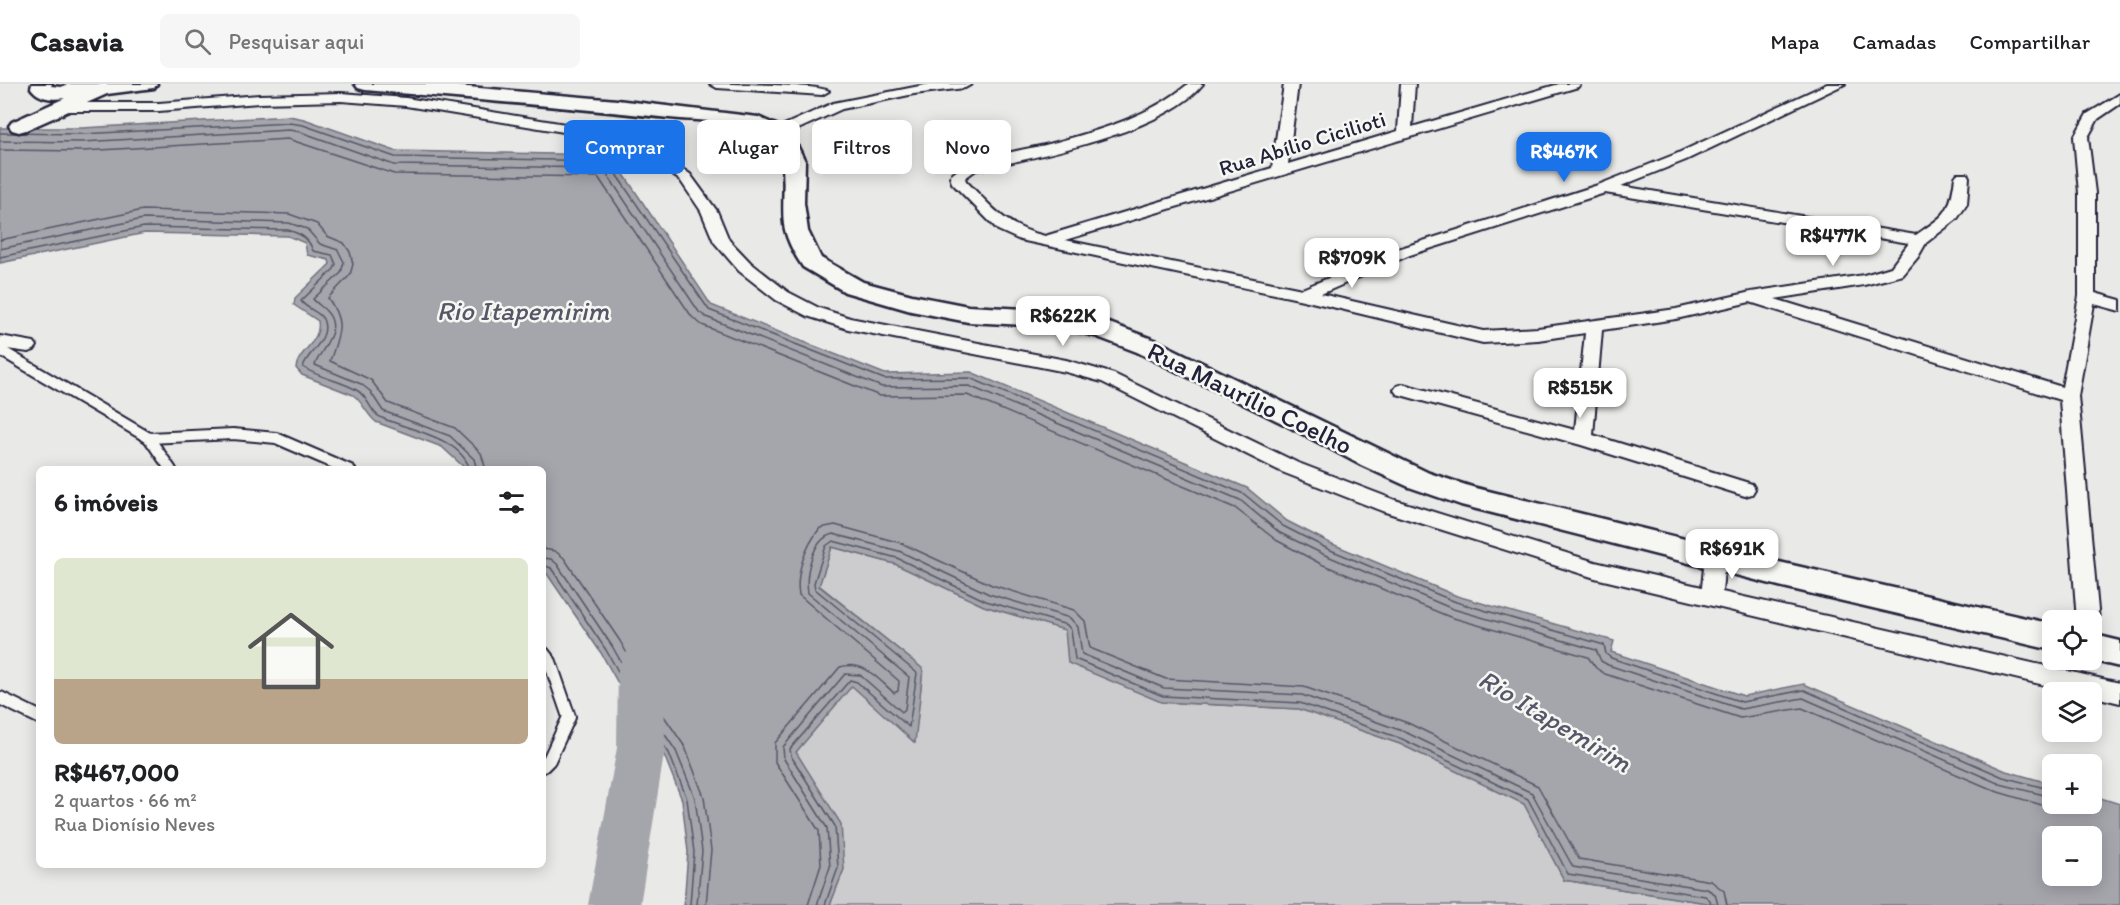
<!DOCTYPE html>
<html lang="pt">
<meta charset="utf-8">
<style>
body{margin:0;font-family:Itim,sans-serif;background:#f6f6f6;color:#202124;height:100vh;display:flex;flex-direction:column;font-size:22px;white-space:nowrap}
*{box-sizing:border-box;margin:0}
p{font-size:20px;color:#757577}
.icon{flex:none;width:33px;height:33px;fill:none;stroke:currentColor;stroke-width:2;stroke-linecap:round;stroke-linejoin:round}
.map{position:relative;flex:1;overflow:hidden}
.sheet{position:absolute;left:36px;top:382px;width:510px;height:402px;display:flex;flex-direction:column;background:#fff;border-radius:9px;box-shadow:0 3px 15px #0003}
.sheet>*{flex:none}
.guide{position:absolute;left:564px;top:36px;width:570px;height:54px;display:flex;gap:12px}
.fabs{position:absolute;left:2042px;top:526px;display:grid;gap:12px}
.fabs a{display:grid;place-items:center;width:60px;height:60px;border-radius:9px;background:#fff;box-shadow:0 3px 15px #0003;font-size:30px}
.price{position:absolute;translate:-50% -51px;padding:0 14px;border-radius:12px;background:#fff;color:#222;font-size:20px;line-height:39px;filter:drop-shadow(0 2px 3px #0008)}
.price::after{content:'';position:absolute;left:50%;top:36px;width:18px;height:14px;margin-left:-9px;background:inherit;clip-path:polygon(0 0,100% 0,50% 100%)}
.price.selected{background:#1a73e8;color:#fff}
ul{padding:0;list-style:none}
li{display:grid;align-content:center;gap:12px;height:318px;padding:0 18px}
li span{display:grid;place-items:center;height:186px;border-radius:9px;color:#555}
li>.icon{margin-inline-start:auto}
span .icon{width:108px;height:108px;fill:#fffc;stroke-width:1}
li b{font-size:26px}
h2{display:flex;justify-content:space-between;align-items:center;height:72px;padding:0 18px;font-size:26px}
.tag{padding:0 21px;border-radius:9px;background:#fff;box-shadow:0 3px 15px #0003;font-size:21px;line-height:54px}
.tag.selected{background:#1a73e8;color:#fff}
header{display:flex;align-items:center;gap:36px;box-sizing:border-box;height:84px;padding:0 30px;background:#fff;border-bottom:2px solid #e0e0e0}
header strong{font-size:28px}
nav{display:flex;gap:33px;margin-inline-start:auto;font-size:21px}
.search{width:420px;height:54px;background:#f6f6f6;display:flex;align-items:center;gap:15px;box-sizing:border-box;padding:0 21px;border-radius:9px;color:#757577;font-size:22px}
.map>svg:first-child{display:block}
</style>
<header>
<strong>Casavia</strong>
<div class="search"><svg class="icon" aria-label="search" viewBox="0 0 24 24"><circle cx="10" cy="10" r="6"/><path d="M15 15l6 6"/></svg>Pesquisar aqui</div>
<nav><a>Mapa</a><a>Camadas</a><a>Compartilhar</a></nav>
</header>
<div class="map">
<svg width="2120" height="821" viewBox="0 0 2120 821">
<rect width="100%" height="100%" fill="#e9e9e7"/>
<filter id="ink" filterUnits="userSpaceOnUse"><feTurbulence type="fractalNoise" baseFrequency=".0167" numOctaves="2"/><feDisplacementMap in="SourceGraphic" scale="12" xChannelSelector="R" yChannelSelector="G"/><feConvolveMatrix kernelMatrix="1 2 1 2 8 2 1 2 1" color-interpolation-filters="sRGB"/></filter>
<g filter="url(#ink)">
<!-- green -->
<path fill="#ccccce" stroke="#777784" stroke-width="1.5" d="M832,463L895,480L984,522L1065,546L1161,618L1299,625L1400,660L1524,720L1564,796L1719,821H830L844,785L796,668L852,601L914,658L923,585L819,501Z"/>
<!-- water -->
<path fill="#a5a5ac" stroke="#71717f" stroke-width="1.5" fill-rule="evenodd" d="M289,32L304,35L395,67L611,71L711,221L885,290L971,288L1247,404L1287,437L1330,459L1457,512L1614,557L1611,568L1744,612L1804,600L2006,687L2052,700V720H2091V711L2120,720V821H1719L1564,796L1524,720L1400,660L1299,625L1161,618L1068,579L1065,546L984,522L895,480L832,463L819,502L923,585L915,659L852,602L796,668L841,740L844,785L830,821H684L688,768L682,716L664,671L636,631L601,569L543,484V386L466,385L442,363L376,338C366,330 363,318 353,311L302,291L296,284C298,266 322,258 318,237L294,221L295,214L330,180L329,176L307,171L305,159L288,152L145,149L0,179V44H82ZM2052,753H2091V792H2052Z"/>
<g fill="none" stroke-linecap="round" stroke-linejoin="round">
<!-- shore -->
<g stroke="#565668" stroke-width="1.5">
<path d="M0,49L82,50L289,39L303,41L395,73L607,77L709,226L884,295L970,294L1244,410L1283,442L1328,465L1456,518L1604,561L1606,570L1611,574L1742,618L1804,606L2003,693L2052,706"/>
<path d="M0,57L82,58L289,46L301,48L394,81L603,84L699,228L706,233L882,303L969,302L1240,416L1280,449L1325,471L1453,525L1596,566L1601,577L1608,581L1741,625L1803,614L2000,700L2052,713"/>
<path d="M0,66L83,67L288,55L394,90L598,93L692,233L702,241L880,312L967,311L1235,424L1276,456L1321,480L1450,533L1588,573L1596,584L1605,590L1740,634L1802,624L1998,708L2045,722L2061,720"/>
<path d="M0,156L143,126L289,130L317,140L327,152L344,159L350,168L353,180L350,191L328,214C346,240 339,249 330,277L371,296L388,319L455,344L481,369L486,386"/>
<path d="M0,165L143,135L289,139L307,145L320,160L338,166L344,178L341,189L313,215C317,220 323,223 327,228C343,246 321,264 315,281L361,300L370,307L383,327L450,352L474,375L477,386"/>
<path d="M0,173L144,143L288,146C301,150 309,154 313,167L332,171L336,180L334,185L301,217C306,225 319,227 323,235C332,255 307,268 303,283C320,295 341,296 358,307C369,314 370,329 382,334C409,346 461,353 470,386"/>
<path d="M543,465L555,467L564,474L620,557L655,619L685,663L704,713L711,766L706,821"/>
<path d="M543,474L551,475L557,480L612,562L647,624L676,667L695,714L702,767L697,821"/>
<path d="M543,481L551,484L606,566L641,628L669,669L687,715L694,768L690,821"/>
<path d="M808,821L821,781L819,747L775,678V659L840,583C864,576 877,594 894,609L898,607L899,597L799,511C795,489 806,462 820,444L835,441L901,459L992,501L1074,526L1085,537L1090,564L1166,595L1304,603L1408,639L1538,702L1579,775L1711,797L1724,807L1727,821"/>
<path d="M817,821L830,783L827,744L784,675L783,663L845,590L860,591L902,628L905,625L909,593L808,509C805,490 812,455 833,450L899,467L989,510L1070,534L1078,543L1082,570L1164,604L1302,611L1405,648L1532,709L1573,783L1707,805L1715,810L1718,821"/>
<path d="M825,821L838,784L835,742L791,672L790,665L850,596L857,598L909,643L917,589L815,505L814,499L826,462L833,457L897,474L986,517L1067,541L1071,546L1075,575L1163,612L1300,619L1402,655L1528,715L1568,790L1705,812L1710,816L1711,821"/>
</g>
<!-- river -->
<path fill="#a5a5ac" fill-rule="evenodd" d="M641,563L657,569L664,583L665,664L640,821H588L617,664L618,583L625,569Z"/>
<defs>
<g id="lane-far1">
<path d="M0,266L149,354L171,386"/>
<path d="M149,354L233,350L276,354L350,386"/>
</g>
<g id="lane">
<path d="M543,569L550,578L569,633L549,676L543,682"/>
<path d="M0,614L39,633"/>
</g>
<g id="street">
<path d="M710,0C730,0 818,0 829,7L822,11L717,4Z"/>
<path d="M930,0H972L965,4L914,10L842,25L783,52H773L771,49L773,46L833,19Z"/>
<path d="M1188,0H1203C1164,49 1036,73 976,86L965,94L966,97C993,124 1006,143 1045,152L1272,84L1284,0H1298L1288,80L1398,47L1401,0H1415L1412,43L1559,0H1580L1578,3L1065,156L1302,205L1398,165L1598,101L1676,70L1827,0H1845L1686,76L1621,102L1916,151C1946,130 1950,130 1955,93L1957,90H1967L1969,93L1967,120L1957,135L1926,159L1918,173L1903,191L1864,201L1775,215L2062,303L2079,212V109L2074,53L2087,30L2120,10V20L2098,35L2088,53L2095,109V209L2120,216V227L2094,220L2078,312L2099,537L2096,543L2091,545V537H2077L2060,316L1750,218L1676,235L1602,246L1593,351L1752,400L1755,405L1752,410L1745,412L1581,361L1397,310L1394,306L1397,302L1403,300L1575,346L1585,249L1538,256L1483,259L1303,216L1020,156L998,146L952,99L950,93C965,73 1028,66 1053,59C1101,46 1150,32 1188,0ZM1605,109L1909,159L1891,183L1864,191L1751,208L1676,225L1538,244L1483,247L1321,210L1410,171Z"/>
<path d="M341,9L406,14L596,45L643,59L690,90L717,127L729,156L751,179L788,208L819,224L850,234L1066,276L1114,290L1296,378L1395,416L1595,478L1702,503L1705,474L1708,468L1715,466L1722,468L1725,474L1722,508L2120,599V619L2091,612V609H2078L1595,494L1382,427L1282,388L1102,298L1066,288L848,245L807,232L776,216L739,187L714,158L701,127L680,96L633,65L594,53L406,22L341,17L259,19L159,27H61L54,23L61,19H159L259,11Z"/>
<path d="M0,252L34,258L37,262L34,266L28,268L0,264Z"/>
</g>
<g id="secondary">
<path d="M32,0H52L51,2L61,3L69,0H157L154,4L107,10L26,46L19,48L12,46L9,42L12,38L65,14C52,16 39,15 31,4Z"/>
<path d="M355,0H433L617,16L758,33L785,45L796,59L805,77L804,119L808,147L821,174L863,198L912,211L968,222L1060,227L1112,240L1155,256L1429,389L1472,403L1779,478L2052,540V566L1779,502L1461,421L1409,403L1361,381L1284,340L1137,268L1095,252L1060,243L968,238L911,227L845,208L803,183C796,173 788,158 785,146C779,121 792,71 771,54C750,36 697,37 669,34C568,23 466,15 365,6L358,4Z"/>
<path d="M2091,550L2120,557V583L2090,576Z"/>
</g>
</defs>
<!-- lane-far1 casing -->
<use href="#lane-far1" stroke="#22223b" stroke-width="14"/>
<!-- lane casing -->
<use href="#lane" stroke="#22223b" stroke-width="16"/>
<!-- street casing -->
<use href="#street" stroke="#22223b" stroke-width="4"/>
<!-- secondary casing -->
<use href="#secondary" stroke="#22223b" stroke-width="5"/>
<!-- lane-far1 -->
<use href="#lane-far1" stroke="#f6f6f2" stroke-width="10"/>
<!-- lane -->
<use href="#lane" stroke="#f6f6f2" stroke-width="12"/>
<!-- street -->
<use href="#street" fill="#f6f6f2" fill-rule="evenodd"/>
<!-- secondary -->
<use href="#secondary" fill="#f6f6f2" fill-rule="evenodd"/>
</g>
</g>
<g text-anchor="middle" stroke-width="5" stroke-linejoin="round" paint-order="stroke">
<!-- far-street labels -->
<g font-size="22" fill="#22223b" stroke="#f6f6f2">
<text transform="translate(1302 59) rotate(-17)" y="8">Rua Abílio Cicilioti</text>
</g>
<!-- street labels -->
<g font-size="26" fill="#22223b" stroke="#f6f6f2">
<text transform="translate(1250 314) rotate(26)" y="9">Rua Maurílio Coelho</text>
</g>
<!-- water labels -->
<g font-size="27" font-style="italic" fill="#565668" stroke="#f6f6f2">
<text x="523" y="236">Rio Itapemirim</text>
<text transform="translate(1555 637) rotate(31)" y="9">Rio Itapemirim</text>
</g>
</g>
</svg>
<div class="fabs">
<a><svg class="icon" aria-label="locate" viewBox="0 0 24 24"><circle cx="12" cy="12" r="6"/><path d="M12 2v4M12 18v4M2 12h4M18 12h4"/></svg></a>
<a><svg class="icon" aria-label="layers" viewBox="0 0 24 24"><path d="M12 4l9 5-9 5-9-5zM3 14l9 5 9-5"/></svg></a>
<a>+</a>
<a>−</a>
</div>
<b class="price selected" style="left:1564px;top:99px">R$467K</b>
<b class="price" style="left:1833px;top:183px">R$477K</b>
<b class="price" style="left:1352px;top:205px">R$709K</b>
<b class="price" style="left:1063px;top:263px">R$622K</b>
<b class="price" style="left:1580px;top:335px">R$515K</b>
<b class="price" style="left:1732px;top:496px">R$691K</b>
<div class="guide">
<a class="tag selected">Comprar</a>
<a class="tag">Alugar</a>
<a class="tag">Filtros</a>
<a class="tag">Novo</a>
</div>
<section class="sheet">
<h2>6 imóveis<svg class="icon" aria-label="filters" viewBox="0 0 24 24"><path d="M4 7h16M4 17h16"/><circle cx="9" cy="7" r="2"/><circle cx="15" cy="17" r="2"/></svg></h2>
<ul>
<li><span style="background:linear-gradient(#dfe7d0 65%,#b9a48a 0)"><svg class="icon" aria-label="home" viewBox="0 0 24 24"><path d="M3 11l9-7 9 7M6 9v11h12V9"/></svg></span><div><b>R$467,000</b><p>2 quartos · 66 m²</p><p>Rua Dionísio Neves</p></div></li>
</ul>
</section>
</div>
